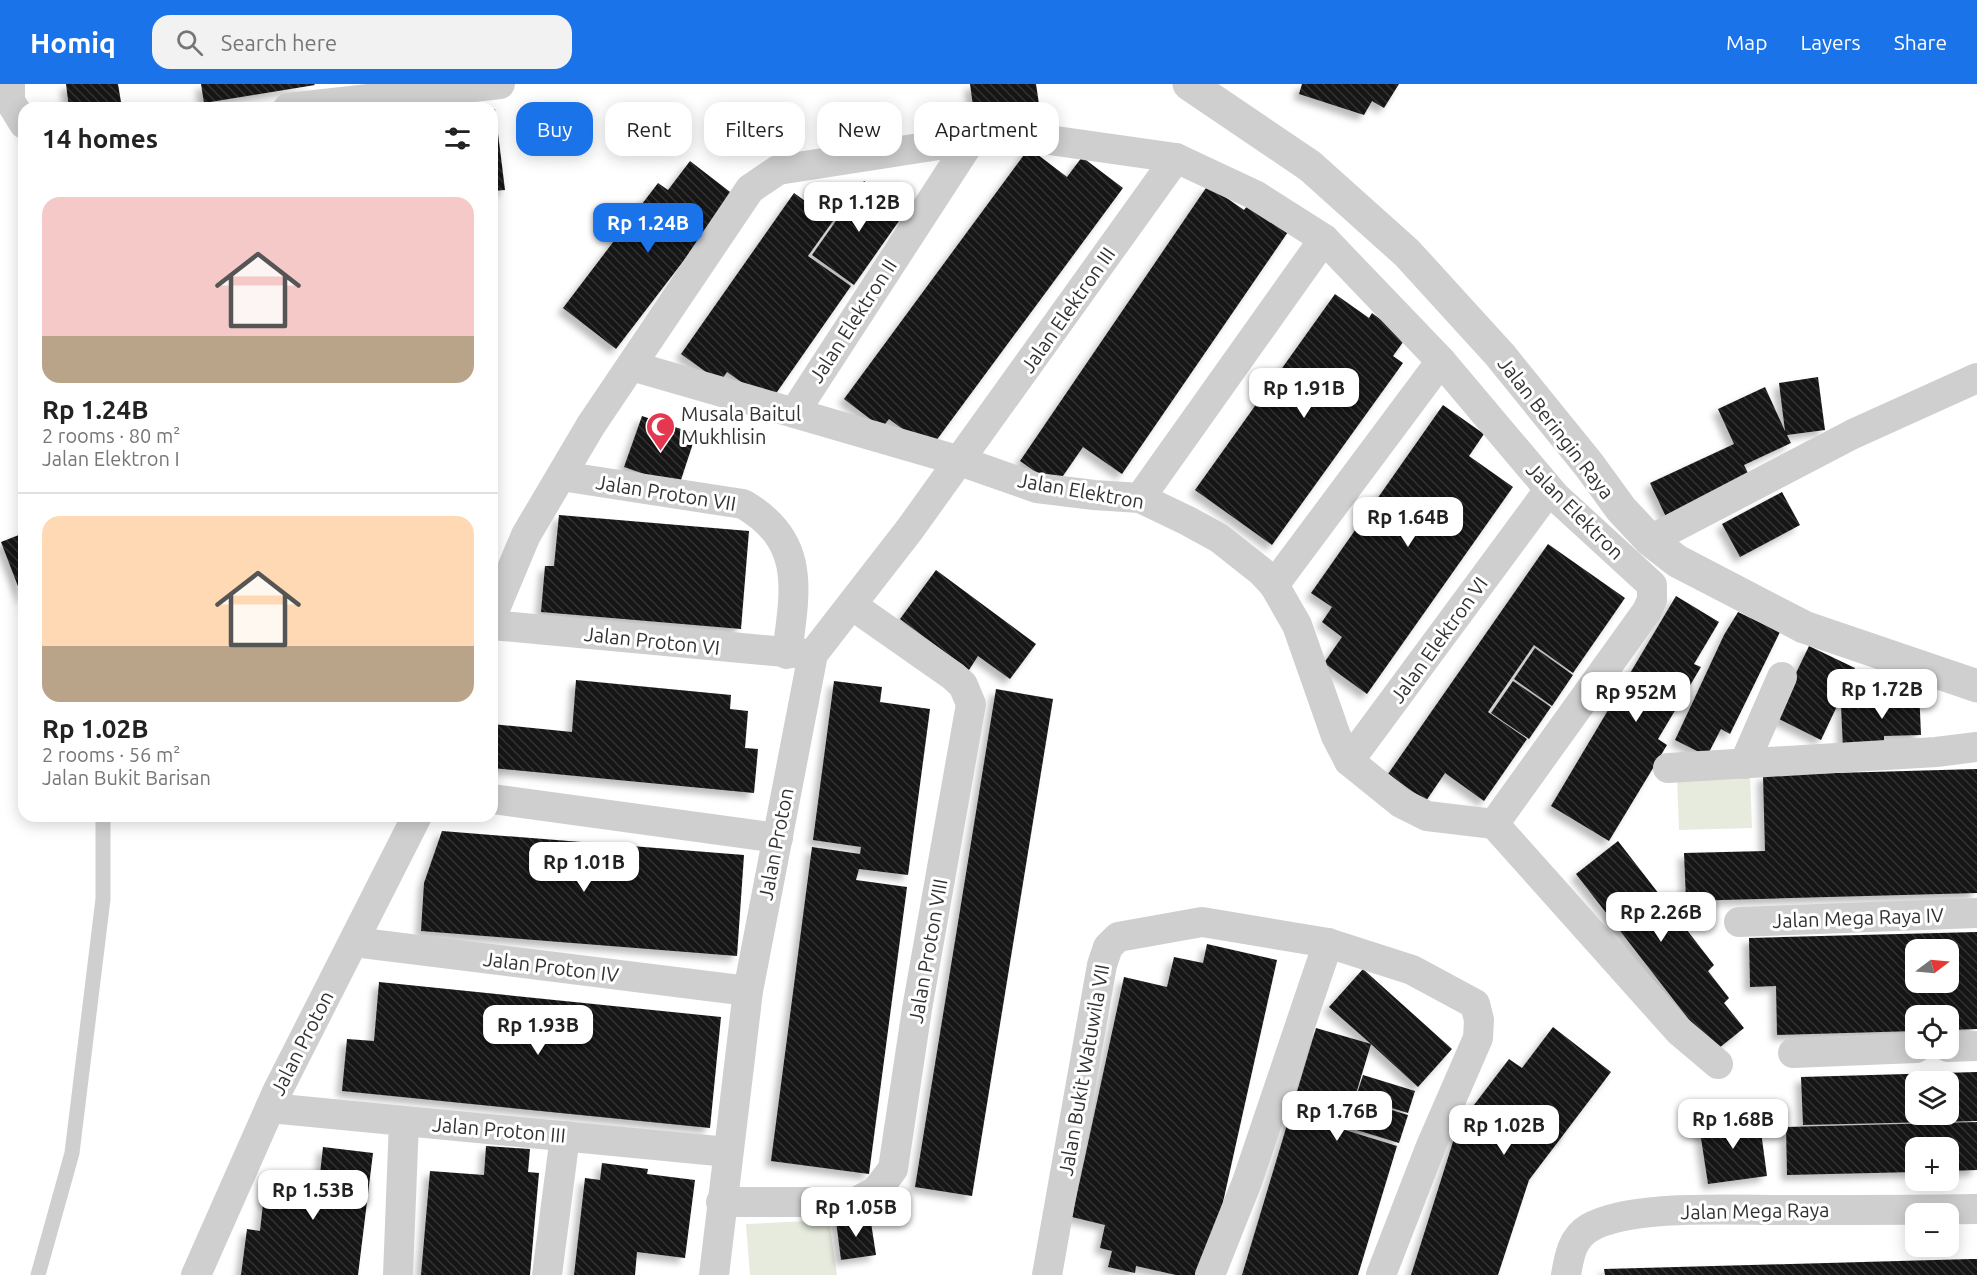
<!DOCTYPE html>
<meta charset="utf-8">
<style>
body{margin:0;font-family:Ubuntu,sans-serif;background:#f2f2f2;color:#222;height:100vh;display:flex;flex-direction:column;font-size:22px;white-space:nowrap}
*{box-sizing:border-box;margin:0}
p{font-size:20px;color:#767676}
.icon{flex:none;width:33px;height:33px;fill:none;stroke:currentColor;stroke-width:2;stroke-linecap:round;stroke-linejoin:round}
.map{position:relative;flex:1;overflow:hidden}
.details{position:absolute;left:18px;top:18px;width:480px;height:720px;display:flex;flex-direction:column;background:#fff;border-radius:18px;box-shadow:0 3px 15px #0003}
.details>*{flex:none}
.banner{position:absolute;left:516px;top:18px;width:570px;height:54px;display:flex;gap:12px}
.needle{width:39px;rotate:74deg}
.fabs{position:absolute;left:1905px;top:855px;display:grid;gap:12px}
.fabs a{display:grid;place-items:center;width:54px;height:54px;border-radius:12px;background:#fff;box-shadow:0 3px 15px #0003;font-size:30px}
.price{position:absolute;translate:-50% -51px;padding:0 14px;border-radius:12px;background:#fff;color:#222;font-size:20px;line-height:39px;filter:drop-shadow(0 2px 3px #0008)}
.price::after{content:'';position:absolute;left:50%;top:36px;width:18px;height:14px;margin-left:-9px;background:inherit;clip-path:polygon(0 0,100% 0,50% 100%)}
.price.current{background:#1a73e8;color:#fff}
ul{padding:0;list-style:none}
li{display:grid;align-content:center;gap:12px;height:318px;padding:0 24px}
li+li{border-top:2px solid #e0e0e0}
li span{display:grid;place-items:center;height:186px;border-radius:18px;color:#555}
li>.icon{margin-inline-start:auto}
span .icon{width:108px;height:108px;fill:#fffc;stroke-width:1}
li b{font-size:26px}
h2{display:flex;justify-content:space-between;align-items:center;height:72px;padding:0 24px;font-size:26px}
.pill{padding:0 21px;border-radius:18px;background:#fff;box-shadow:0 3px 15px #0003;font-size:21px;line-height:54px}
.pill.current{background:#1a73e8;color:#fff}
header{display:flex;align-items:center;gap:36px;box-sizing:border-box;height:84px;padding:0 30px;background:#1a73e8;color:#fff}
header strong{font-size:28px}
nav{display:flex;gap:33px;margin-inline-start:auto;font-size:21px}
.search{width:420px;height:54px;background:#f2f2f2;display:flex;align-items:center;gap:15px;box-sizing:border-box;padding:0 21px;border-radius:18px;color:#767676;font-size:22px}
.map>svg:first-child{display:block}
</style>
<header>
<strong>Homiq</strong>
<div class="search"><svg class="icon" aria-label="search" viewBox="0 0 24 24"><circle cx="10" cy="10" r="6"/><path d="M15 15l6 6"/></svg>Search here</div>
<nav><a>Map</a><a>Layers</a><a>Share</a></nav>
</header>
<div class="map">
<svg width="1977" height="1191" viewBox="0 0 1977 1191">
<defs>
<pattern id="building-back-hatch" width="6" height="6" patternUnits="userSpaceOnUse" patternTransform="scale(1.5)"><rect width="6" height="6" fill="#191919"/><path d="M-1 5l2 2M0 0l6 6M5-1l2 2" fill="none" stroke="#323232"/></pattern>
<filter id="shadow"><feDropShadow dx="-5.5" dy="5.5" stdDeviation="3" flood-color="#0004"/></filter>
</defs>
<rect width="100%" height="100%" fill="#fff"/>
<!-- park -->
<g fill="#e6ebde">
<path d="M1750,691L1752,744L1679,746L1677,693Z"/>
<path d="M829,1136L837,1191H750L746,1140Z"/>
</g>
<!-- building -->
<g fill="url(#building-back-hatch)" fill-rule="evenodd" filter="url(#shadow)">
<path d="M66,0H118L122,24H69Z"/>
<path d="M201,0H314L315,1L204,19Z"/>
<path d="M970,0H1036L1039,20L974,29Z"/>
<path d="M1302,0H1399L1384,24L1372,17L1364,31L1299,10Z"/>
<path d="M492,25H495L505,106L492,107Z"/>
<path d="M1029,64L1067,93L1082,73L1123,104L930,365L889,335L882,344L844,315Z"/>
<path d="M690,77L734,111L616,265L563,224L658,99L668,106Z"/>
<path d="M864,97L906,127L854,201L812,171Z"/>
<path d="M1208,101L1244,126L1248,121L1288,148L1122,390L1083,363L1056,402L1020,377Z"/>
<path d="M794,109L833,137L808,172L851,202L770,318L727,288L720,298L681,270Z"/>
<path d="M1335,210L1369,234L1372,229L1406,254L1393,272L1403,279L1272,461L1195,406Z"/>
<path d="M1818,293L1825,346L1787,351L1791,359L1744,381L1751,395L1667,435L1650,399L1734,360L1718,325L1765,303L1785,347L1779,299Z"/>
<path d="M1443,321L1484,350L1469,372L1513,403L1367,610L1324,579L1342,553L1322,538L1332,523L1311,509Z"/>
<path d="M642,332L696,350L679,402L624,383Z"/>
<path d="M1782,408L1800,441L1740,473L1722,440Z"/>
<path d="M559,431L749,447L741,545L541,528L545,482H554Z"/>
<path d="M24,449V518L1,458Z"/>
<path d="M1548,460L1625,514L1573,589L1534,561L1512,593L1488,628L1527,655L1484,717L1445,689L1426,717L1388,690Z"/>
<path d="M936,486L1036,560L1010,595L978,572L969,586L900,535Z"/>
<path d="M1676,512L1719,538L1694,580L1701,583L1658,655L1667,661L1609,757L1551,722Z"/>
<path d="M1738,528L1780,548L1730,650L1721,645L1707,672L1675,656L1724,551Z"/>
<path d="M1809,562L1855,584L1821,656L1775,633Z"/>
<path d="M1535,564L1573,591L1552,622L1514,595Z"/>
<path d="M576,596L731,611L730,625L748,627L745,664L758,665L754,709L492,684V640L572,648Z"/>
<path d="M834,597L882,603L880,618L930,625L908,791L859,785L856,796L907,803L869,1090L771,1077L812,763L860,770L861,763L813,756Z"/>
<path d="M1513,597L1551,623L1529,655L1491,629Z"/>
<path d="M996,605L1053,615L972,1112L915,1103Z"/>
<path d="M1919,605L1921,651L1884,652V663L1843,665L1841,622L1882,621L1881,606Z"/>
<path d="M1977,685V809L1686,817L1684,769L1765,767L1763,691Z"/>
<path d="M442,747L744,771L737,872L421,847L424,799Z"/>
<path d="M1618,757L1714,881L1708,887L1729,914L1724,919L1744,944L1714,968L1576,790Z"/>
<path d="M1977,848V945L1948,946V932H1916V947L1777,951L1776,902L1750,903L1749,854ZM1916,866H1948V898H1916Z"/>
<path d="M1207,860L1277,876L1209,1181L1196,1191H1176L1136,1182L1135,1189L1108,1183L1112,1167L1100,1164L1105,1141L1072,1133L1124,893L1167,903L1174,873L1203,879Z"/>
<path d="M1363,885L1452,965L1418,1003L1371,960L1345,1046L1397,1062L1358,1191H1242L1316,944L1371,960L1329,923Z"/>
<path d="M379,898L721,933L710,1044L342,1007L347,955L374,957Z"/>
<path d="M1553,943L1611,988L1529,1096L1498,1191H1411L1458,1042L1509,975L1522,984Z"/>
<path d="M1977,988V1037L1803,1041L1801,993ZM1916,998H1948V1030H1916Z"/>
<path d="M1363,991L1415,1007L1408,1029L1356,1013Z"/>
<path d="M1355,1015L1408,1031L1399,1059L1347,1043Z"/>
<path d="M1759,1033L1767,1092L1708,1100L1699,1041Z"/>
<path d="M1977,1038V1086L1948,1087V1064H1916V1088L1787,1091L1786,1043Z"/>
<path d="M486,1062L530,1065L528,1088L539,1089L530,1191H421L430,1087L484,1091Z"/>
<path d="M323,1063L373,1069L358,1191H241L247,1145L260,1147L266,1093L319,1099Z"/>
<path d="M602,1079L648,1085L647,1090L695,1096L685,1174L637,1168L635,1191H574L585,1094L600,1096Z"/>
<path d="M870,1132L876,1171L841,1176L836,1137Z"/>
<path d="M1971,1175H1977V1191H1605L1604,1185Z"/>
</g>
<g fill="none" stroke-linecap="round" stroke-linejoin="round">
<!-- service -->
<path stroke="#cfcfcf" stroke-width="15" d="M38,1191L72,1069L103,815V732"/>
<!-- minor -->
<g stroke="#cfcfcf" stroke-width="30">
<path d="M10,0V17L24,40"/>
<path d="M288,24L500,0"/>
<path d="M632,282L960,377L1037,404L1094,411L1140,414L1188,437L1219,454L1262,488L1274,501L1297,541L1336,652L1349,677L1401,719L1427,732L1494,740"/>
<path d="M794,329L971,56"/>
<path d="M561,392L743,420C807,457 795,507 787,570"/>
<path d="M1140,414L1324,155"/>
<path d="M1650,456L1853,350L1977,294"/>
<path d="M1274,501L1441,277"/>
<path d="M492,532L526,451L591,341L750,105L778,86L971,56L1021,52L1176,74L1255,111L1324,155L1441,277L1555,412L1652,501V516L1647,527L1494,740"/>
<path d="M492,541L806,570"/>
<path d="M1349,677L1549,406"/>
<path d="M1744,680L1782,593"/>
<path d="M1668,684L1936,668L1977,663"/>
<path d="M492,715L778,754"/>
<path d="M1494,740L1679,947L1718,980"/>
<path d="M1739,838L1977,829"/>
<path d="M354,858L748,907"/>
<path d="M1948,963L1977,962"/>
<path d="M1793,969L1916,964"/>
<path d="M270,1024L728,1068"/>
<path d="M721,1118H856L876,1107L893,1085L917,925L971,620L963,601L953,592L853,522"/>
<path d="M196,1191L277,1008L417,732"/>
<path d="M398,1191L404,1037"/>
<path d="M547,1191L565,1052"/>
<path d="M714,1191L748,907L813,570L910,445L1176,74"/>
<path d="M1047,1191L1102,881L1108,863L1118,853L1202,838L1328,859L1412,886L1475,920L1479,936L1478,954L1431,1062L1381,1191"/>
<path d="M1210,1191L1247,1098L1328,859"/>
<path d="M1566,1191C1569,1173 1572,1154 1589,1144C1630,1120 1732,1126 1780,1126C1846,1126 1911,1126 1977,1125"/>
</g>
<!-- tertiary -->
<path stroke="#cfcfcf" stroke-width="33" d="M1189,0L1310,82L1407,169L1500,271L1589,381L1621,425L1650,456L1677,477L1804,543L1977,602"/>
</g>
<!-- icons -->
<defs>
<symbol id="mosque-pin" viewBox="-11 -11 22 30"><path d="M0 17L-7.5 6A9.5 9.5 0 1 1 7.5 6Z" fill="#e53850" stroke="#fff"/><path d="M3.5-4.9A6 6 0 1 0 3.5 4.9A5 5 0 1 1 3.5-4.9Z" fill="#fff"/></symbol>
</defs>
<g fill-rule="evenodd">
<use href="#mosque-pin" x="644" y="326" width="33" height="45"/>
</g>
<g text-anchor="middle" stroke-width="6" stroke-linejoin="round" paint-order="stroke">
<!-- street labels -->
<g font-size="20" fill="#323232" stroke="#fff">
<text transform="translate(1068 226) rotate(-55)" y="7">Jalan Elektron III</text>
<text transform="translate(853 237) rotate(-57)" y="7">Jalan Elektron II</text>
<text transform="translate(1556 344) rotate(52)" y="7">Jalan Beringin Raya</text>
<text transform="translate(1081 407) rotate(10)" y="7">Jalan Elektron</text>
<text transform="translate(666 409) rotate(9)" y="7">Jalan Proton VII</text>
<text transform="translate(1575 427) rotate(45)" y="7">Jalan Elektron</text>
<text transform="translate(1439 556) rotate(-54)" y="7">Jalan Elektron VI</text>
<text transform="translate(652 557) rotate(6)" y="7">Jalan Proton VI</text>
<text transform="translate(776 760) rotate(-79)" y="7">Jalan Proton</text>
<text transform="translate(1858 834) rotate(-2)" y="7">Jalan Mega Raya IV</text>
<text transform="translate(928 867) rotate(-80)" y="7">Jalan Proton VIII</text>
<text transform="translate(551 883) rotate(7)" y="7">Jalan Proton IV</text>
<text transform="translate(302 959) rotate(-63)" y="7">Jalan Proton</text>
<text transform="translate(1084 986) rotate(-80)" y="7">Jalan Bukit Watuwila VII</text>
<text transform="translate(499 1046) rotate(5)" y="7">Jalan Proton III</text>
<text transform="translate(1755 1127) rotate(-1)" y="7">Jalan Mega Raya</text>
</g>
<!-- poi labels -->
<g font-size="20" fill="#323232" stroke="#fff" text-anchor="start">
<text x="681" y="337">Musala Baitul<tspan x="681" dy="23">Mukhlisin</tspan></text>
</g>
</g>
</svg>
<div class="fabs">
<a><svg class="needle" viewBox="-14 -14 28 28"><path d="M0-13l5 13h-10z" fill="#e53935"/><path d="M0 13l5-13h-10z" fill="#767676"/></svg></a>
<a><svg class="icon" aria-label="locate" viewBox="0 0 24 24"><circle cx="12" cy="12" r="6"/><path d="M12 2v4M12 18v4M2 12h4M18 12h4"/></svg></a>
<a><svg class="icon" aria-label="layers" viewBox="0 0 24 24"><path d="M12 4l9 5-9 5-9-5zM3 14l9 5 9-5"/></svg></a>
<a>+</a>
<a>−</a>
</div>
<b class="price" style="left:859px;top:149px">Rp 1.12B</b>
<b class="price current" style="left:648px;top:170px">Rp 1.24B</b>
<b class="price" style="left:1304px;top:335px">Rp 1.91B</b>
<b class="price" style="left:1408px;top:464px">Rp 1.64B</b>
<b class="price" style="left:1882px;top:636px">Rp 1.72B</b>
<b class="price" style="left:1636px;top:639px">Rp 952M</b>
<b class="price" style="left:584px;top:809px">Rp 1.01B</b>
<b class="price" style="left:1661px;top:859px">Rp 2.26B</b>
<b class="price" style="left:538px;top:972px">Rp 1.93B</b>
<b class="price" style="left:1337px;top:1058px">Rp 1.76B</b>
<b class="price" style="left:1733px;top:1066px">Rp 1.68B</b>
<b class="price" style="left:1504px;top:1072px">Rp 1.02B</b>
<b class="price" style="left:313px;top:1137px">Rp 1.53B</b>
<b class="price" style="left:856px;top:1154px">Rp 1.05B</b>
<div class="banner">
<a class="pill current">Buy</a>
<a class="pill">Rent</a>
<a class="pill">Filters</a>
<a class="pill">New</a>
<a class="pill">Apartment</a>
</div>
<section class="details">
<h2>14 homes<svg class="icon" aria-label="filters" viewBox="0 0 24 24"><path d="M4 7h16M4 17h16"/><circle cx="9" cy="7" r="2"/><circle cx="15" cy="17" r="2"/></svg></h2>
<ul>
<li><span style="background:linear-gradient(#f6c9c9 75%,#b9a48a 0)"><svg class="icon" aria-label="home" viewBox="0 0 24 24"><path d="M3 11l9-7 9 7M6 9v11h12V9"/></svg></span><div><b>Rp 1.24B</b><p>2 rooms · 80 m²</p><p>Jalan Elektron I</p></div></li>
<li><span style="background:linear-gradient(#ffd9b3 70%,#b9a48a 0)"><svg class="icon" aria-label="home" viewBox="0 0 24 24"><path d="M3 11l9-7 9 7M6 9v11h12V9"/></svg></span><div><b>Rp 1.02B</b><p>2 rooms · 56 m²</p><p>Jalan Bukit Barisan</p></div></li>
</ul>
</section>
</div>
